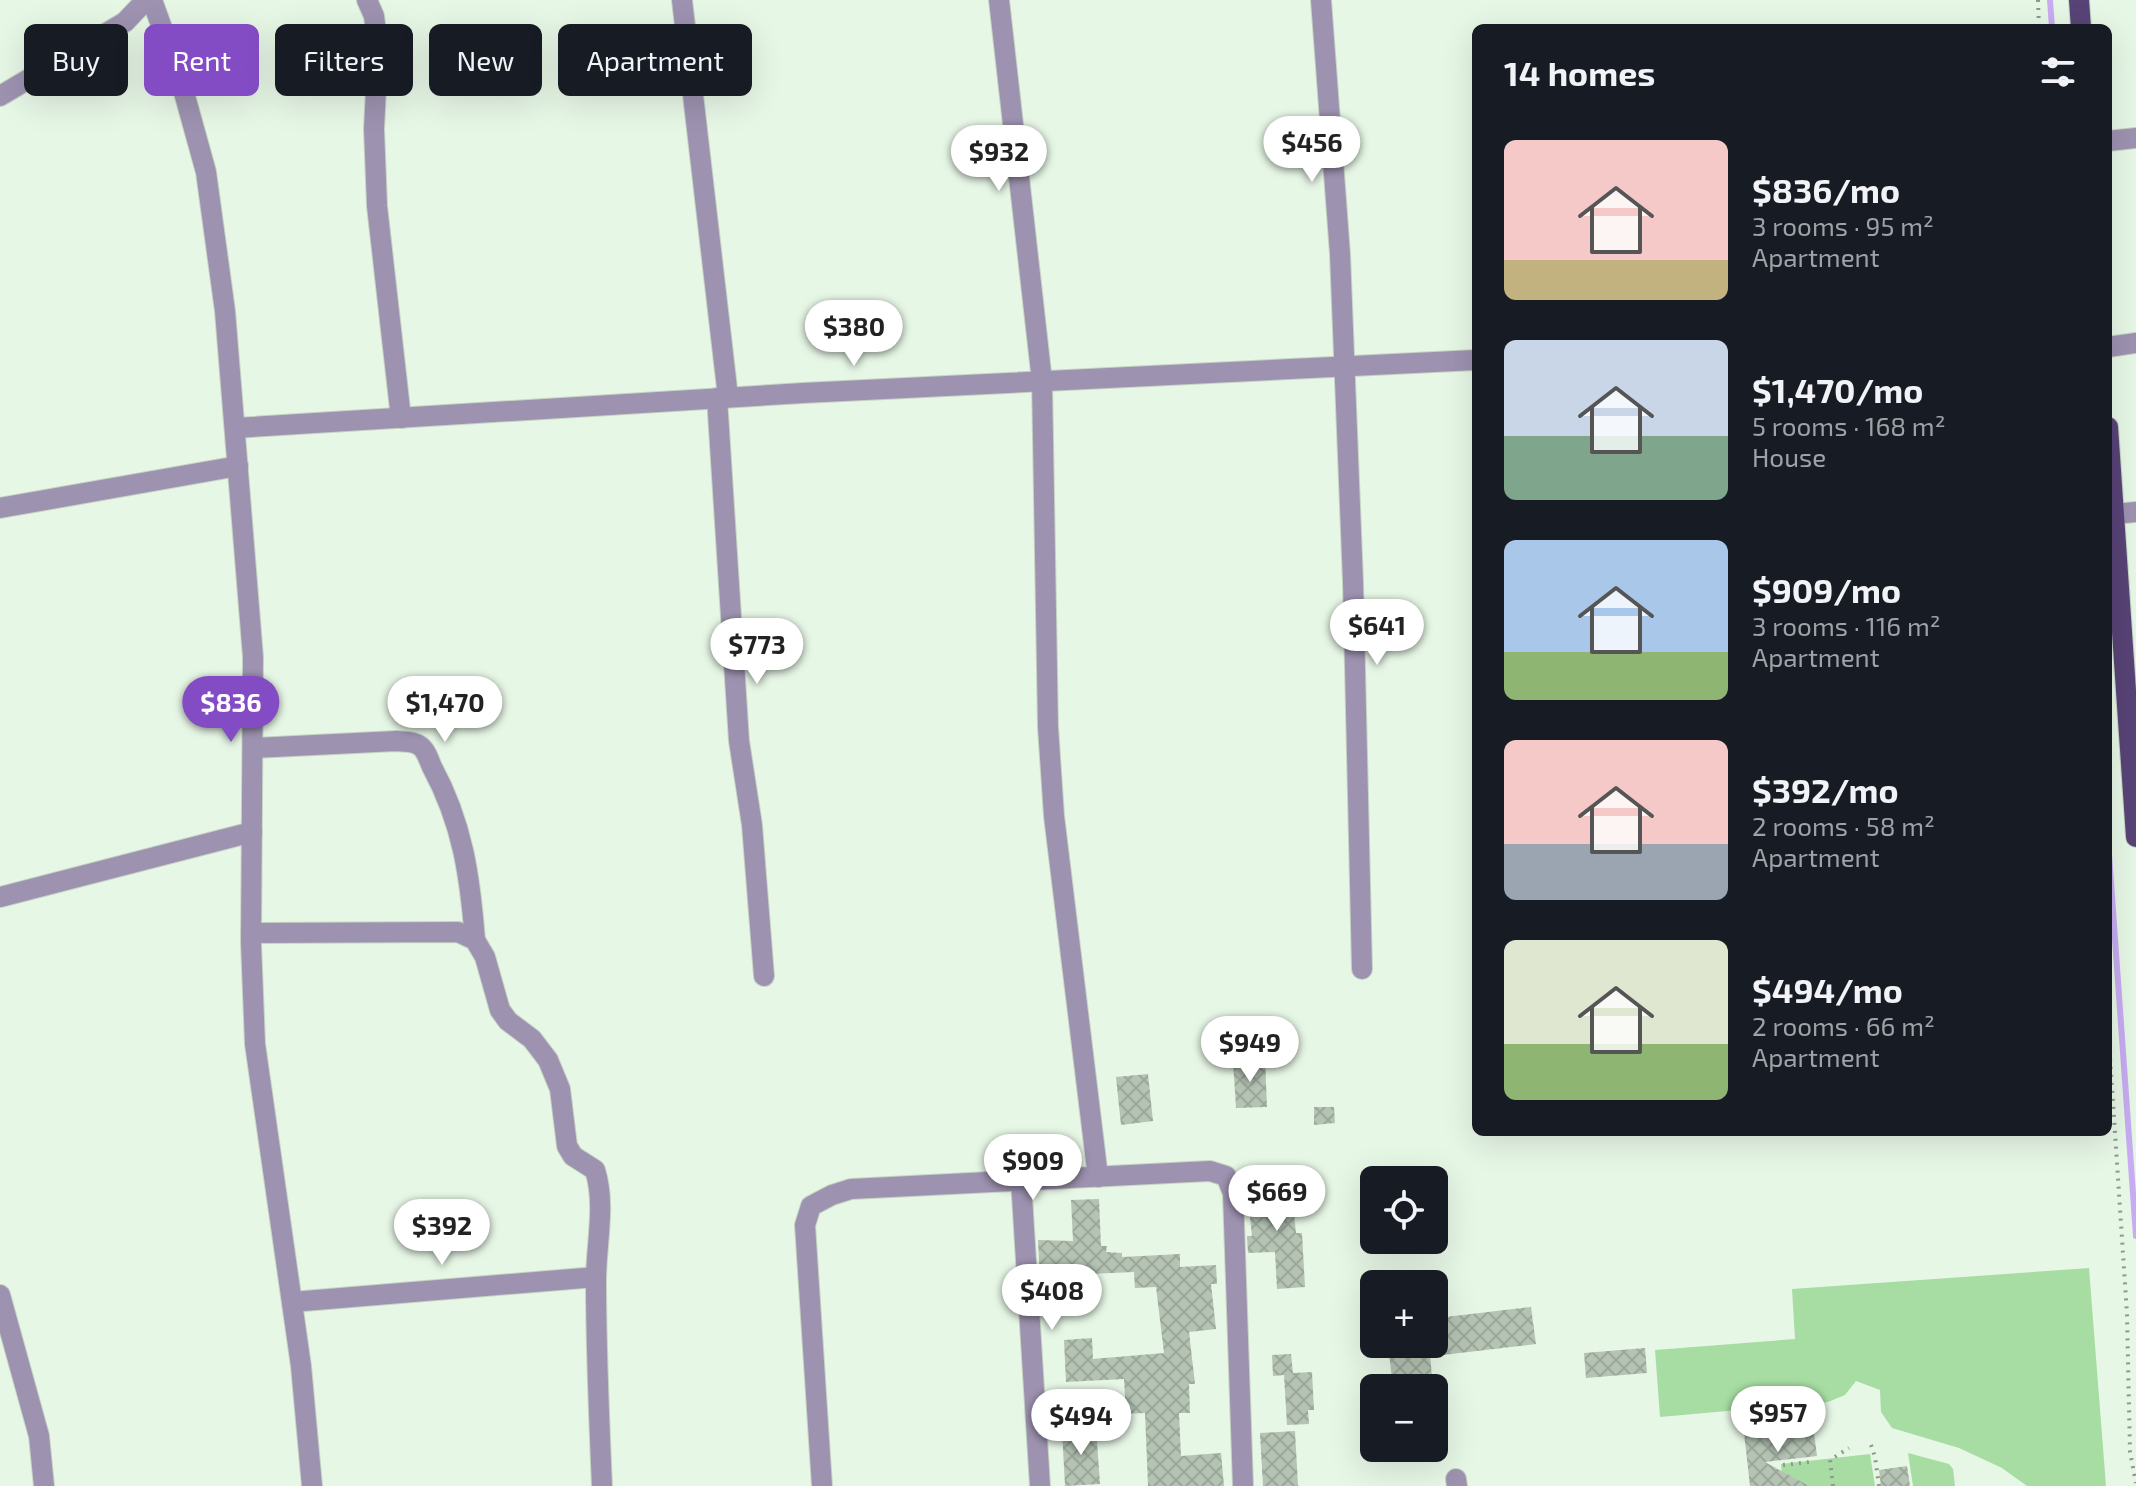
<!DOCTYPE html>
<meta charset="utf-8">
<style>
body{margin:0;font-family:"Exo 2",sans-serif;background:#242831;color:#f1f3f6;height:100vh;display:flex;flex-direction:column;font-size:30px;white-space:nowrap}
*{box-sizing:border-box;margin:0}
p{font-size:26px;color:#9ea1a6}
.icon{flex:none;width:44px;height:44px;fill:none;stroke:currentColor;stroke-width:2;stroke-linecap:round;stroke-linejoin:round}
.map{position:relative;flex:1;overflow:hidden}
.drawer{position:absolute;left:1472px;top:24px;width:640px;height:1112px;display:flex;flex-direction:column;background:#171b24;border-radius:12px;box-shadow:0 8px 32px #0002}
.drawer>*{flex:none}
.guide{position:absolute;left:24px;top:24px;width:760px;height:72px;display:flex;gap:16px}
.tools{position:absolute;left:1360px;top:1166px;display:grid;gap:16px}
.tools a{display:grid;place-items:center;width:88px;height:88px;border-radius:12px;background:#171b24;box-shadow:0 8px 32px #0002;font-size:40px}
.price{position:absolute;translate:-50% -68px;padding:0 18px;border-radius:28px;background:#fff;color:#222;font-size:26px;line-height:52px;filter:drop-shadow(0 2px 4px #0008)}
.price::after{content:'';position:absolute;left:50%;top:48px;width:24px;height:18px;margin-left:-12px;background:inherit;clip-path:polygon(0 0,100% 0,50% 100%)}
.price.selected{background:#834cc4;color:#fff}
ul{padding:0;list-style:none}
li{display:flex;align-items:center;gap:24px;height:200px;padding:0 32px}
li span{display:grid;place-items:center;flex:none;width:224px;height:160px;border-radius:12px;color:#555}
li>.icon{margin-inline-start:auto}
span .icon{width:96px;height:96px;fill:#fffc;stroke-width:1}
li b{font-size:34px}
h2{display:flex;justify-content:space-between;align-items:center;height:96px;padding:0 32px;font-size:34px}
.tag{padding:0 28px;border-radius:12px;background:#171b24;box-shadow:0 8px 32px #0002;font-size:28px;line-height:72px}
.tag.selected{background:#834cc4;color:#fff}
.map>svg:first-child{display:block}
</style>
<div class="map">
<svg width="2136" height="1486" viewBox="0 0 2136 1486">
<defs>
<pattern id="building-cross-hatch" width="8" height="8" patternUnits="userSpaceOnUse" patternTransform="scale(2)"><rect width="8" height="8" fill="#b4c3b3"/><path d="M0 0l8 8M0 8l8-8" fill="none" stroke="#9aa799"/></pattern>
</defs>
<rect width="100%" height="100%" fill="#e7f7e6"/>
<!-- green -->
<g fill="#a7dda3">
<path d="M2089,1268L2106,1486H2027L2002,1468L1959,1448L1892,1428L1881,1412L1880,1390L1856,1381L1845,1395L1828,1402L1660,1417L1655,1350L1795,1339L1792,1289Z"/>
<path d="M1908,1453L1949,1464L1953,1469L1955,1486H1913Z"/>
<path d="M1870,1454L1875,1486H1783L1781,1464Z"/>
</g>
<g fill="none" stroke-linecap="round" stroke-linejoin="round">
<!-- stream -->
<g stroke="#c7acf1" stroke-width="6">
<path d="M2050,0L2052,28"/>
<path d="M2108,840L2136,1236"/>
</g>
</g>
<!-- building -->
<g fill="url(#building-cross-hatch)">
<path d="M1265,1059L1267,1107L1236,1108L1233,1061Z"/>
<path d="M1148,1074L1153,1121L1121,1125L1116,1077Z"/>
<path d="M1314,1107H1334L1335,1123L1314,1125Z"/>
<path d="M1291,1184L1296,1233H1302L1305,1287L1277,1289L1275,1252L1248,1253L1247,1236H1252L1247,1188Z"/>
<path d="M1099,1199L1101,1246H1107L1106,1252L1122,1253V1257L1180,1254V1267L1216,1265L1217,1284H1211L1216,1329L1189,1332L1195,1384H1189L1190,1413H1179L1181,1456L1221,1453L1224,1486H1148L1145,1413L1126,1414L1124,1379L1066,1382L1064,1340L1092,1338L1093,1359L1164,1353L1156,1287L1135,1288L1134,1272L1089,1274V1279L1040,1278L1038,1240L1073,1241L1071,1200Z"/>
<path d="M1531,1307L1536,1344L1434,1356V1332H1439L1437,1318Z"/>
<path d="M1388,1344H1429L1433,1388H1393Z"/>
<path d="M1645,1348L1647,1373L1586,1378L1584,1353Z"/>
<path d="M1291,1354L1293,1373L1312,1372L1314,1410H1308L1309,1424L1287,1425L1284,1375L1273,1376L1272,1355Z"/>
<path d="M1813,1424L1817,1456L1765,1462L1809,1486H1750L1744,1433Z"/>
<path d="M1096,1428L1100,1484L1065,1486L1062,1430Z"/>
<path d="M1295,1431L1298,1486H1263L1260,1433Z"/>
<path d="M1907,1466L1910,1486H1881L1879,1470Z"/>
</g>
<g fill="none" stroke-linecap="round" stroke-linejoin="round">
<defs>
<g id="minor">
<path d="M152,0L180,78L206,172L225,311L253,657L251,943L255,1044L301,1366L312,1486"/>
<path d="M367,0L374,16L378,48L374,129L377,206L401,418"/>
<path d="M682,0L728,397"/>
<path d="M999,0L1042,381L1048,727L1054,816L1098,1177"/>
<path d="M1321,0L1340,254L1353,582L1362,969"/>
<path d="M0,96L125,22L146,0"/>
<path d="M2108,141L2136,138"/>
<path d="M2108,347L2136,343"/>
<path d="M717,398L739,741L752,825L764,976"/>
<path d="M235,428L803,393L1476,360"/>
<path d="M0,508L238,466"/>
<path d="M2114,514L2136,512"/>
<path d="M253,748L396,741C403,742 414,741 420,746C426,750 429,760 432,767C463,824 470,877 475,940"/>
<path d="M0,897L252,832"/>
<path d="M251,933L458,932L475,940L485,957L500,1010L508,1021L532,1039L548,1060L560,1089L567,1146L573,1156L595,1170C606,1205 596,1244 596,1281C596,1349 599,1418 602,1486"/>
<path d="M1021,1180L1040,1486"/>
<path d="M0,1295L39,1436L44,1486"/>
<path d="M292,1302L596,1277"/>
<path d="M1456,1479L1457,1486"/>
<path d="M822,1486L805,1225L811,1206L832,1195L851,1189L1210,1171L1226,1176L1233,1193L1243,1486"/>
</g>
<g id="major">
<path d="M2079,0L2081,28"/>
<path d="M2108,427L2136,837"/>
</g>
</defs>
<!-- minor casing -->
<use href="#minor" stroke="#c6d4c5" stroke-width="22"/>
<!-- major casing -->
<use href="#major" stroke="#c6d4c5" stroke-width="22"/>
<!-- path -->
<g stroke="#8e998d" stroke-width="4" stroke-dasharray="2 6" stroke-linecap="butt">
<path d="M2038,0L2039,28"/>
<path d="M2108,1027L2127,1314L2130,1452L2136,1483"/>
<path d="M1871,1445L1875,1457L1879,1486"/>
<path d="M1783,1465L1810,1462"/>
<path d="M1833,1486L1830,1460L1849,1448"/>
</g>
<!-- minor -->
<use href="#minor" stroke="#9d92b0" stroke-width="20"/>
<!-- major -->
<use href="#major" stroke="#584376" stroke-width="20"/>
</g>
</svg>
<div class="tools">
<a><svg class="icon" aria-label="locate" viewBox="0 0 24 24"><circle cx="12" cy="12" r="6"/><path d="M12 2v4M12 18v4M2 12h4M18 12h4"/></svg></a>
<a>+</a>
<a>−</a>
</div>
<b class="price" style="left:1312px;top:184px">$456</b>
<b class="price" style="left:999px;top:193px">$932</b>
<b class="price" style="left:854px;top:368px">$380</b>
<b class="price" style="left:1377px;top:667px">$641</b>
<b class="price" style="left:757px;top:686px">$773</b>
<b class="price selected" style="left:231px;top:744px">$836</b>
<b class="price" style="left:445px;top:744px">$1,470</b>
<b class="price" style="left:1250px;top:1084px">$949</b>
<b class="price" style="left:1033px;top:1202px">$909</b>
<b class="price" style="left:1277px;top:1233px">$669</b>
<b class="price" style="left:442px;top:1267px">$392</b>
<b class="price" style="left:1052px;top:1332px">$408</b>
<b class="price" style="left:1778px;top:1454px">$957</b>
<b class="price" style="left:1081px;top:1457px">$494</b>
<div class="guide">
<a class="tag">Buy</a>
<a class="tag selected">Rent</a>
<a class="tag">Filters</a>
<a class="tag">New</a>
<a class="tag">Apartment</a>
</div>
<section class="drawer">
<h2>14 homes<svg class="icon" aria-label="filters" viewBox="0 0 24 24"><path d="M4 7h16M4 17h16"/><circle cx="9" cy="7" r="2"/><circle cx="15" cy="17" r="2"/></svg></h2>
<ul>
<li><span style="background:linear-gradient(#f6c9c9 75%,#c2b280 0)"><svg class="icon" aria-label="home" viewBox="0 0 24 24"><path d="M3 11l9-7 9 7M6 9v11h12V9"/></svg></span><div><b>$836/mo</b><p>3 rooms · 95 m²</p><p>Apartment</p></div></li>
<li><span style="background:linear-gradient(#c9d6e8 60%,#7fa58c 0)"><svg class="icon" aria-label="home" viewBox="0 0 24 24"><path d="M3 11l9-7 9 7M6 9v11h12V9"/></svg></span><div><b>$1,470/mo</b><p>5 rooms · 168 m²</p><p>House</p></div></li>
<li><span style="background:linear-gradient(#a9c7e8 70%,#8fb573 0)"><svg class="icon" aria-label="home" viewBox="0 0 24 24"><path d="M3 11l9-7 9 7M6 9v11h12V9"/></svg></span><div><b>$909/mo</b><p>3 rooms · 116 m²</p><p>Apartment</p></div></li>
<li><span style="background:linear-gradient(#f6c9c9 65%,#9aa5b1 0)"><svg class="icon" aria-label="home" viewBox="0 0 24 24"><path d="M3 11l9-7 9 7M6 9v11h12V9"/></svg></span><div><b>$392/mo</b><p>2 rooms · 58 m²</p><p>Apartment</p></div></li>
<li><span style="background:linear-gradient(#dfe7d0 65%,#8fb573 0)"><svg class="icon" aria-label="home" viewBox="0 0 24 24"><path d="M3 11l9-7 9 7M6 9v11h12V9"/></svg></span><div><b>$494/mo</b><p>2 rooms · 66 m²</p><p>Apartment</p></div></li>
</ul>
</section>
</div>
